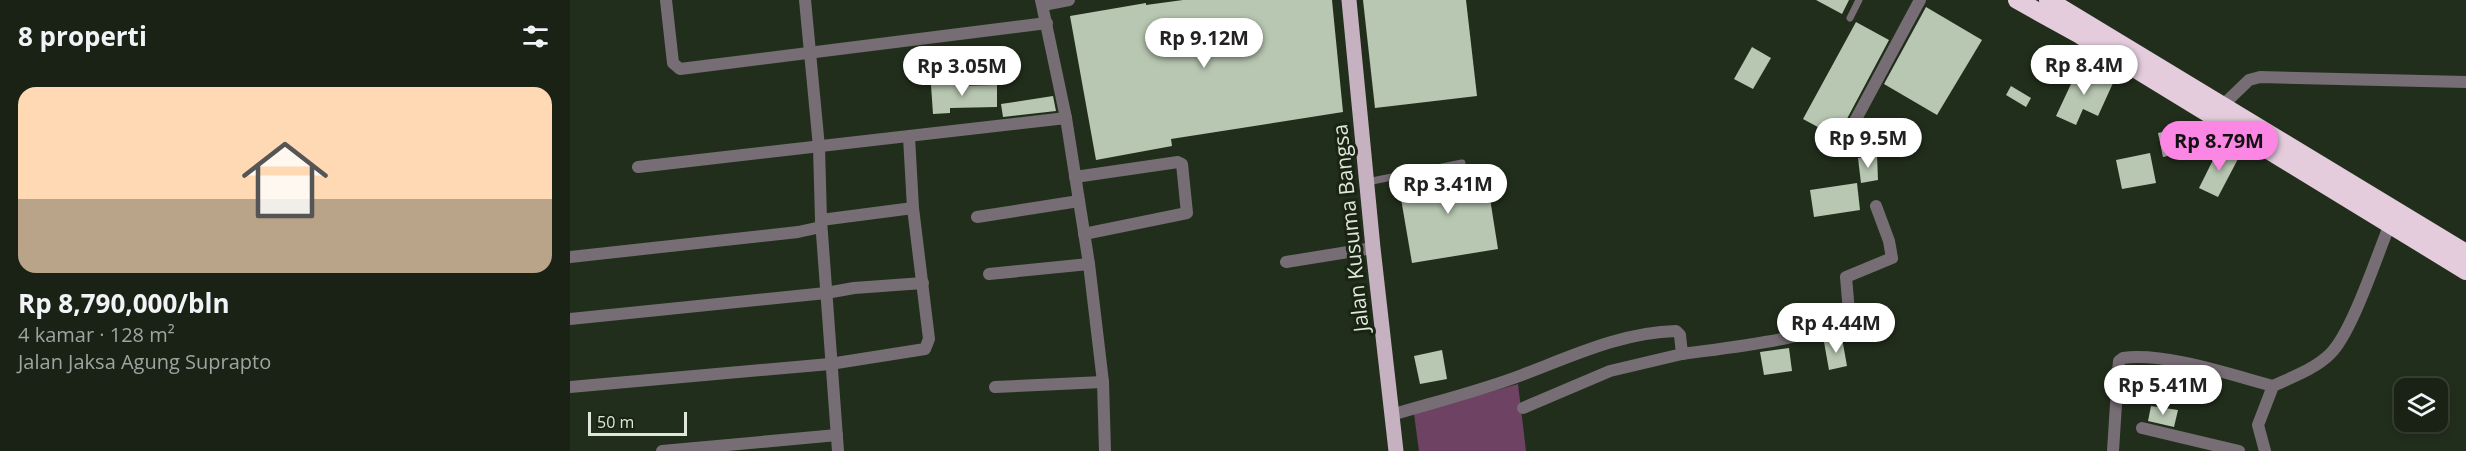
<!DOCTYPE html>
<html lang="id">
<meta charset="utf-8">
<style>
body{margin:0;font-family:"Open Sans",sans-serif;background:#272f22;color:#f1f3f6;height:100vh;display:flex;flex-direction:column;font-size:22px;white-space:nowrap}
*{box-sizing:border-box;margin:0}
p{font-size:20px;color:#9fa4a0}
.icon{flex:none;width:33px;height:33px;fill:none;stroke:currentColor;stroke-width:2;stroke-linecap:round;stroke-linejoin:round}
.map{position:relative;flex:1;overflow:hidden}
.panel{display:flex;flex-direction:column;background:#1a2215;width:570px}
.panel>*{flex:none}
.controls{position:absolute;left:1824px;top:378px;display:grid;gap:12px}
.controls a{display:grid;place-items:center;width:54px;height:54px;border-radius:12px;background:#1a2215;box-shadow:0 3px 9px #0003,0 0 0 2px #383f34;font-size:30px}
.scale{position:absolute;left:18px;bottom:15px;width:99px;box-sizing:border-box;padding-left:6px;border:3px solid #dfe7db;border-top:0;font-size:16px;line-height:21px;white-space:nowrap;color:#dfe7db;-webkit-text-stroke:4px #192413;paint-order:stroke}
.price{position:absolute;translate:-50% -51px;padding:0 14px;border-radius:21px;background:#fff;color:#222;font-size:20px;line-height:39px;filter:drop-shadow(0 2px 3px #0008)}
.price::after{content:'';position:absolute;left:50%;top:36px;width:18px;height:14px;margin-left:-9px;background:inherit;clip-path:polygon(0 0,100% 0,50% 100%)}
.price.active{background:#fc86e4;color:#111}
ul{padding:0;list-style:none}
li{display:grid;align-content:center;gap:12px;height:318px;padding:0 18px}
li+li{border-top:2px solid #383f34}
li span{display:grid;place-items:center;height:186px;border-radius:18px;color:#555}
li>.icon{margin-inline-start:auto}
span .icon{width:108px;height:108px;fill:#fffc;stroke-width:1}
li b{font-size:26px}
h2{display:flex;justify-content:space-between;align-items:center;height:72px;padding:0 18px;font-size:26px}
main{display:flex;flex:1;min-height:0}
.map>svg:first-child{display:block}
</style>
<main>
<section class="panel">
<h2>8 properti<svg class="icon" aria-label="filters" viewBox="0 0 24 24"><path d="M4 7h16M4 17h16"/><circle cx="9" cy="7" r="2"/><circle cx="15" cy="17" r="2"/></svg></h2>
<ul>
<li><span style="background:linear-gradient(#ffd9b3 60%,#b9a48a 0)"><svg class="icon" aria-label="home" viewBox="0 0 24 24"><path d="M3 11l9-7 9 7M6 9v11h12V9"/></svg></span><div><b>Rp 8,790,000/bln</b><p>4 kamar · 128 m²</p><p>Jalan Jaksa Agung Suprapto</p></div></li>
</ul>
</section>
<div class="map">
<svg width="1896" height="451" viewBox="0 0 1896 451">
<rect width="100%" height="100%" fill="#222e1c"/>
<!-- green -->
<path fill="#6d4263" d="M948,384L956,451H849L844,414Z"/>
<!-- building -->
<g fill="#b8c7b1">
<path d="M613,0H762L773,112L601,139L602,146L526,160L500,16L576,3V5Z"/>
<path d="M793,0H896L907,96L805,108Z"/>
<path d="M1246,0H1279L1272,14Z"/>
<path d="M1356,7L1412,40L1367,115L1314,84Z"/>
<path d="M1286,22L1319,40L1271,130L1272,140L1233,119Z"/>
<path d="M1182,47L1201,58L1183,89L1164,79Z"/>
<path d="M1509,67L1543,83L1528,116L1513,109L1506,125L1486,116Z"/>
<path d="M386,83V86L427,85V107L380,108V113L363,114L361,85Z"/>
<path d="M1441,86L1461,98L1456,107L1436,95Z"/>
<path d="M483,96L486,111L433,117L431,104Z"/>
<path d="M1621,126L1626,150L1593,157L1588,133Z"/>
<path d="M1650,146L1669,157L1648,197L1629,188Z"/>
<path d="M1580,153L1586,183L1552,189L1546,160Z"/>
<path d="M1307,155L1308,180L1291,183L1288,158Z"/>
<path d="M915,167L928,249L842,263L828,181Z"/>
<path d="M1287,183L1290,210L1244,217L1240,190Z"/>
<path d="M1272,338L1277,366L1259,370L1254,342Z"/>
<path d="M1219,348L1222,371L1194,375L1190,352Z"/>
<path d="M872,350L877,379L850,384L844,356Z"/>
<path d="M1581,406L1608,410L1604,427L1578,421Z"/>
</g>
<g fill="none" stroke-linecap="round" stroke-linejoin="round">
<!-- lane -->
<g stroke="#776e75" stroke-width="7">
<path d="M1280,18L1289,0"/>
<path d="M797,182L892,163"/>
</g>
<!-- street -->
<g stroke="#776e75" stroke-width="12">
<path d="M96,0L103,63L110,69L477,23"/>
<path d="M235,0L249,147L251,220L268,451"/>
<path d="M471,0L496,118L519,264L533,382L535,451"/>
<path d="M473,5L499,0"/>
<path d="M1652,106L1679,80L1690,77L1896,82"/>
<path d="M1278,134L1350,0"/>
<path d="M68,167L496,118"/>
<path d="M505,177L608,162L612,164L617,213L514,234"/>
<path d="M407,217L509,201"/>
<path d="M251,220L343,208"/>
<path d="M0,257L228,232L251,227"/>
<path d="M716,262L803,248"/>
<path d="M419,274L519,264"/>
<path d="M0,319L256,293L284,288L353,283"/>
<path d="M0,387L260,364L355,349L359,339L343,208L339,137"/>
<path d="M425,387L533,382"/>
<path d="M953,408L1040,371L1112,354"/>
<path d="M821,415C865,402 910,391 952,375C1002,356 1053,332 1106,331L1110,335L1112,354C1144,349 1264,338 1279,312L1276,277L1322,258L1319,241L1306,206"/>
<path d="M1572,428L1669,451"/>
<path d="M92,451L267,435"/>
<path d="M1543,451L1548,373L1549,361L1553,358C1594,352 1662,375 1703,386"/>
<path d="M1695,451L1688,425L1703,386C1722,377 1745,369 1760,354C1782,333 1807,255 1820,224"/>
</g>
<!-- primary -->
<path stroke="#c5b1c0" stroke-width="15" d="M779,0L803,248L826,451"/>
<!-- highway -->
<g stroke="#e4ccdd" stroke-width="18">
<path d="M1447,0L1510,35L1896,271"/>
<path d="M1478,0L1896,253"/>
</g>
</g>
<g text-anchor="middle" stroke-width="6" stroke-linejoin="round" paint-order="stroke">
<!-- street labels -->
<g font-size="21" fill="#dfe7db" stroke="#192413">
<text transform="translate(781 228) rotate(-96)" y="7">Jalan Kusuma Bangsa</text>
</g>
</g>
</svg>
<div class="controls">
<a><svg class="icon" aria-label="layers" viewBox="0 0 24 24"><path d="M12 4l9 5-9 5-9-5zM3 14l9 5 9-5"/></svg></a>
</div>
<div class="scale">50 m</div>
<b class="price" style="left:634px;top:69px">Rp 9.12M</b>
<b class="price" style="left:1514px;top:96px">Rp 8.4M</b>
<b class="price" style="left:392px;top:97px">Rp 3.05M</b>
<b class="price" style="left:1298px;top:169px">Rp 9.5M</b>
<b class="price active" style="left:1649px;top:172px">Rp 8.79M</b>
<b class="price" style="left:878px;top:215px">Rp 3.41M</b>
<b class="price" style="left:1266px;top:354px">Rp 4.44M</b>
<b class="price" style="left:1593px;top:416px">Rp 5.41M</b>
</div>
</main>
